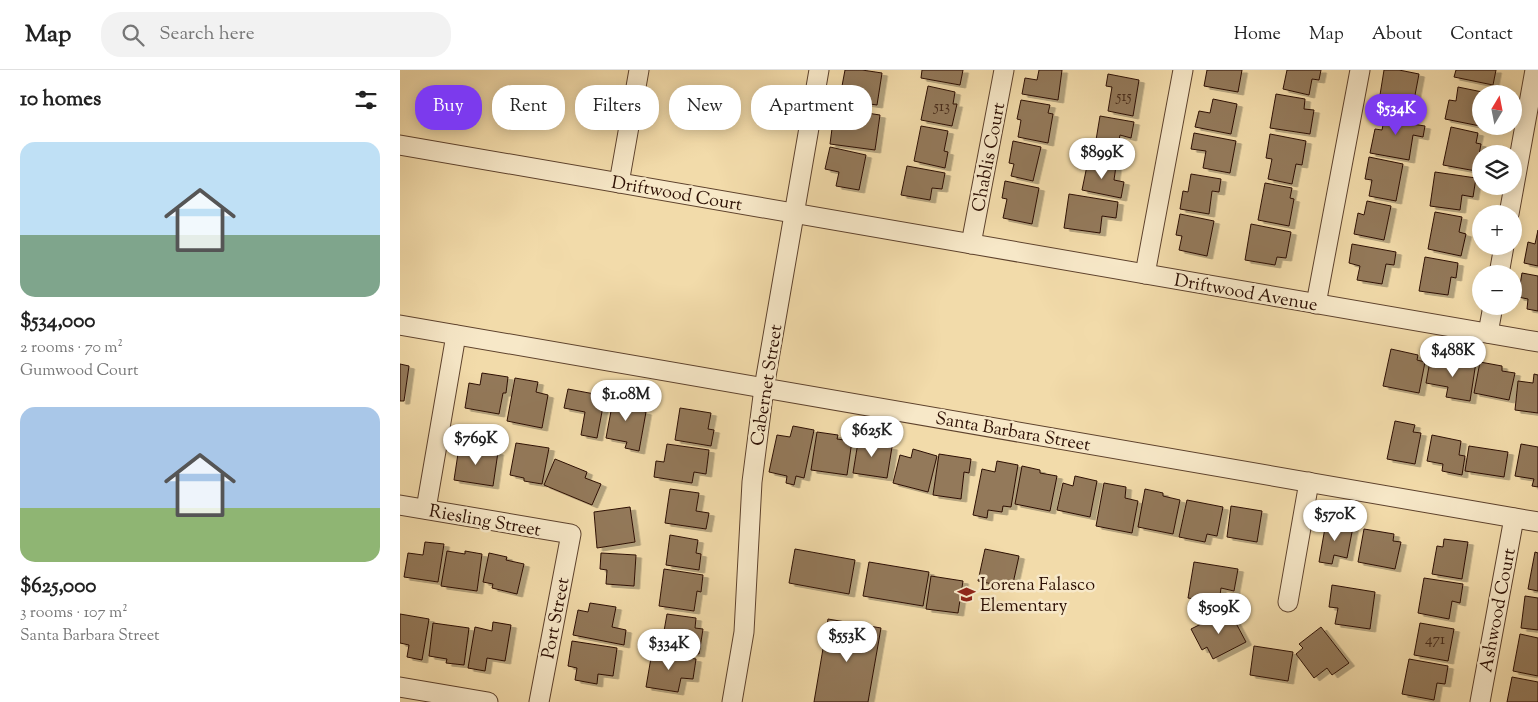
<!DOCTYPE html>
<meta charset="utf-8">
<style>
body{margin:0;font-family:"Sorts Mill Goudy",serif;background:#f2f2f2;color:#222;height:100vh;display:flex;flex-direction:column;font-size:19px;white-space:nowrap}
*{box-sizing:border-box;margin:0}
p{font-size:16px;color:#767676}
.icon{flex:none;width:28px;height:28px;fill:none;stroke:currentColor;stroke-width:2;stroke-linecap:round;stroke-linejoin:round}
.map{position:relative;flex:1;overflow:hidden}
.details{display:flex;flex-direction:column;background:#fff;width:400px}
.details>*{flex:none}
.hud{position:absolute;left:15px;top:15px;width:475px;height:45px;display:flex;gap:10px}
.needle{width:32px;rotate:10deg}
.controls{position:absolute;left:1072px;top:15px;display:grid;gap:10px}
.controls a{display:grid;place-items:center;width:50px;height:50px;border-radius:50%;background:#fff;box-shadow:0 2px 12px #0003;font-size:25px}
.price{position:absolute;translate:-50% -42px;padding:0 11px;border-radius:18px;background:#fff;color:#222;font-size:16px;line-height:32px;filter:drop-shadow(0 1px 2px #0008)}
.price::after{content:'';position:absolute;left:50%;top:30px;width:15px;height:11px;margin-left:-8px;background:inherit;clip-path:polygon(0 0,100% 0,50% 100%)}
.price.current{background:#7c3aed;color:#fff}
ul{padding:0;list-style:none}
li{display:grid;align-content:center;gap:10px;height:265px;padding:0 20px}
li span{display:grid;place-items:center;height:155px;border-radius:15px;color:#555}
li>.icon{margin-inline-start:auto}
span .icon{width:90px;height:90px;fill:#fffc;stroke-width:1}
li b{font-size:21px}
h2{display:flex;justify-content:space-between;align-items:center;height:60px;padding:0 20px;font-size:21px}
.pill{padding:0 18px;border-radius:20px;background:#fff;box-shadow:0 2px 12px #0003;font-size:18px;line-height:45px}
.pill.current{background:#7c3aed;color:#fff}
header{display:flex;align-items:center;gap:30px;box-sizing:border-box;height:70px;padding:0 25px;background:#fff;border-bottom:1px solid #e0e0e0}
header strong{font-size:24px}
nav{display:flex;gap:28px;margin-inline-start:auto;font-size:18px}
.search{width:350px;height:45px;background:#f2f2f2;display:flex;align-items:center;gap:12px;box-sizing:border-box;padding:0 18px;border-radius:20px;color:#767676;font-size:19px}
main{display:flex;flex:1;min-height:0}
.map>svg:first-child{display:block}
</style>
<header>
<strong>Map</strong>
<div class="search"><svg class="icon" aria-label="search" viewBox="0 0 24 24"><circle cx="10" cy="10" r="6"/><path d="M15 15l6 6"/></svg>Search here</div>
<nav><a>Home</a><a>Map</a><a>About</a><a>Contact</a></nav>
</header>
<main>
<section class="details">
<h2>10 homes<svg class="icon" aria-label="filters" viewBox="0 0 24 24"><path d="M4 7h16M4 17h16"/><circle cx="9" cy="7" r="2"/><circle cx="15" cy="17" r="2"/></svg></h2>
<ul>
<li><span style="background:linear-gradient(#bfe0f5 60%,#7fa58c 0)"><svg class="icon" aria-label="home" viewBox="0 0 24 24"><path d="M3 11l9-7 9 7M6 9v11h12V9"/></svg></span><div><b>$534,000</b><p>2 rooms · 70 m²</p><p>Gumwood Court</p></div></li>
<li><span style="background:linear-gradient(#a9c7e8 65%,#8fb573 0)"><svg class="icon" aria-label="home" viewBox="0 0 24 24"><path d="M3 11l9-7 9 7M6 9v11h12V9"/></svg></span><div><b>$625,000</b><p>3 rooms · 107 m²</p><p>Santa Barbara Street</p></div></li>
</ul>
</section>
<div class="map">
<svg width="1138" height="632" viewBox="0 0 1138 632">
<defs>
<filter id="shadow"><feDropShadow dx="5.5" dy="3" stdDeviation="0" flood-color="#0004"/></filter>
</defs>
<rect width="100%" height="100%" fill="#f2dbaa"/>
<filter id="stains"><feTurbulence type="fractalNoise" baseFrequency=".004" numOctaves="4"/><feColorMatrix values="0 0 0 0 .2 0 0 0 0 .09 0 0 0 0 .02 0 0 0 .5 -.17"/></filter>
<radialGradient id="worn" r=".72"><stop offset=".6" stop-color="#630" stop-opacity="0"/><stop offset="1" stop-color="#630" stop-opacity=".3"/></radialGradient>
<!-- building -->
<g fill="#93795a" stroke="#2c0f03" filter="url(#shadow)">
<path d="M445,0H462L482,3L477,35L443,30L445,16H442Z"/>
<path d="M522,0H563L560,15L521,8Z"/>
<path d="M639,0H662L658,30L622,24L625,8L637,10Z"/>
<path d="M807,0H842L838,22L804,16Z"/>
<path d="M887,0H921L919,10L912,9L909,25L883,19Z"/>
<path d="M984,0H999L1019,4L1012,41L986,36L987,26L980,25Z"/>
<path d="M1056,0H1096L1093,15L1054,7Z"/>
<path d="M708,4L739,10L733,46L708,41L712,17L706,16Z"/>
<path d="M528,16L555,22L553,34H557L552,56L521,50Z"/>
<path d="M1058,17L1092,24H1081L1080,56L1045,49L1049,30L1056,31Z"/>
<path d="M876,24L905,29L904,39L914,40L910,64L870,58Z"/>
<path d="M813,29L837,34L831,64L795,57L799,41L810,43Z"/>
<path d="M621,30L650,35L648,43L653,44L648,73L618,67L621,50L617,49Z"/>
<path d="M447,40L480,45L475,80L430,74L433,51L445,53Z"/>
<path d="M986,40L1008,44L1006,53L1025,56L1023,67L1013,65L1009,90L970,83L975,59L982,60Z"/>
<path d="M700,46L734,52L731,68L720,65L717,80L695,76Z"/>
<path d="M521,56L548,61L544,81L548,82L545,98L514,91Z"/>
<path d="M1051,57L1078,63L1076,73L1081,74L1076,101L1043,95Z"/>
<path d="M794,63L836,71L830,103L803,98L806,81L791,79Z"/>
<path d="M870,64L906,71L902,95L896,94L892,114L868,109L872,89L866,88Z"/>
<path d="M613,71L641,77L633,111L611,106L614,94L609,93Z"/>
<path d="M430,77L466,85L459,120L436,116L439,102L425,99Z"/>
<path d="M969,87L1003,94L996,131L969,126L972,110L965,109Z"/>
<path d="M688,91L716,96L714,110L724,112L721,128L682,120Z"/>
<path d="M507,96L545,103L542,119L532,118L530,130L501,125Z"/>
<path d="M1035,102L1076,108L1073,127L1062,125L1060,140L1030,136Z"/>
<path d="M791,104L821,109L819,122L812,121L809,144L780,139L783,121L788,122Z"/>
<path d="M605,111L639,118L632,154L603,148L607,129L602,128Z"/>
<path d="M865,113L892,118L890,128L894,129L889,156L858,150Z"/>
<path d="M669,124L718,132L716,148L702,146L700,163L664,158Z"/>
<path d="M967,131L991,136L984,170L954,164L958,143L964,145Z"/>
<path d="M1035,142L1062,147L1059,162L1066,164L1061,186L1028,179Z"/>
<path d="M780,144L814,151L807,186L779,180L782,166L776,165Z"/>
<path d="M851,154L891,162L886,188L877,187L875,195L845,190Z"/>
<path d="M1138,160V196L1124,193L1128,172L1135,174Z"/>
<path d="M952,174L996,182L994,195L986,194L982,214L957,210L960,196L949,193Z"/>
<path d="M1025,187L1058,193L1056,208L1051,207L1048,225L1019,221Z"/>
<path d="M1122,203L1138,206V241L1127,239L1128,229L1118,227Z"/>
<path d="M991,279L1018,285L1017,290L1025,292L1019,323L983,316Z"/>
<path d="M1053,289L1076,292L1070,331L1046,327L1048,317L1026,313L1030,291L1052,295Z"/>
<path d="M1080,292L1102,296V301L1115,303L1109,330L1074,323Z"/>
<path d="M0,294L9,296L4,331H0Z"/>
<path d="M82,303L108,307L106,323H103L99,344L65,338L69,313L80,315Z"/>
<path d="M1134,304L1138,305V343L1115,340L1118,311L1133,313Z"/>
<path d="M115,308L138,312L136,322L148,325L142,358L107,351Z"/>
<path d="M168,319L205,326L197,368L181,365L185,342L164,338Z"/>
<path d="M214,325L237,329L235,340L246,342L239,381L225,378L227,372L206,368Z"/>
<path d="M280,338L311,343L308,359L314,360L311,376L275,370Z"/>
<path d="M995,351L1015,355L1013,362L1021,363L1015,394L987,389Z"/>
<path d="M393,356L414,360L404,408L396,406L394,415L386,413L387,406L369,402L377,365L390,367Z"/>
<path d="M417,362L438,365L437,369L452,371L447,405L411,400Z"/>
<path d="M1032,365L1061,371L1059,385L1065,386L1062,405L1042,401L1043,394L1027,391Z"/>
<path d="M459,366L477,369L476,375L492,377L487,408L453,403Z"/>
<path d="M116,373L149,378L142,414L124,411V408L110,405Z"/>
<path d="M267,374L309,380L306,404L294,402L292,413L254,407L256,391L264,392Z"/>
<path d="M1121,374L1138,377V417L1132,416L1134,409L1115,406Z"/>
<path d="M1069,376L1108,382L1104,407L1065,401Z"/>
<path d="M59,377L98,382L93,416L54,410Z"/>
<path d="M513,379L537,386L528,422L493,413L500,385L511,388Z"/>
<path d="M539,384L571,389L569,403L564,402L561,429L533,425Z"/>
<path d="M155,389L187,402L185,408L201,414L192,435L144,415Z"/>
<path d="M597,391L618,395L611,437L603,436L602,442L588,440L587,448L573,445L582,399L595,402Z"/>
<path d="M622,396L640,400V403L657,406L650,441L615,434Z"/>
<path d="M675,406L697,411L690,447L657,440L663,413L673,416Z"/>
<path d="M704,413L726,417L725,428L738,431L732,463L696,456Z"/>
<path d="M270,419L299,423L296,441L309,443L306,459L265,453Z"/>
<path d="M745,419L763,423V426L780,430L773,464L738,457Z"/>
<path d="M787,430L823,437L817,466L807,464L805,472L779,467Z"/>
<path d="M831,436L862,441L857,472L827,467Z"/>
<path d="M230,437L235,472L197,478L194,442Z"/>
<path d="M926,452L953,457L947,488L934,485L932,494L919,492Z"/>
<path d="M964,459L994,464L993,471L1001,472L995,499L958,492Z"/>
<path d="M270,465L298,470L296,483L301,484L299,500L266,495Z"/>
<path d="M1044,469L1068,472L1062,509L1032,504L1037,476L1043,477Z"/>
<path d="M25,472L44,474L38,512L4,507L8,483L23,485Z"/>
<path d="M395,479L455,490L449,524L389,513Z"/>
<path d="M585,479L619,486L612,518L578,511Z"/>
<path d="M47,481L65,484V481L82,484L77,521L41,516Z"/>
<path d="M1135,482L1138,483V521L1128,519Z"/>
<path d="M89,483L107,487L106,490L124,494L117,524L92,518L93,514L83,512Z"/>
<path d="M201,483L236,485L234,516L206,514L207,500L200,499Z"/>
<path d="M469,492L529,502L523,536L463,526Z"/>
<path d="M794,492L838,499L834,521L821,518L819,533L788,528Z"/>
<path d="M264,499L303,505L301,522L297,521L294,541L259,536Z"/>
<path d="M531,506L563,511L558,543L526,539Z"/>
<path d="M1024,508L1063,514L1060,533L1052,531L1049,549L1018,543Z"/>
<path d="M932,515L975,522L970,559L935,554L938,538L929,537Z"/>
<path d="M1125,526L1138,528V560L1121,558Z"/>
<path d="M190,533L216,537L212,557L226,560L224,575L173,565L178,540L188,542Z"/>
<path d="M829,540L846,572L813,589L807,577L802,580L791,559Z"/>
<path d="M0,544L29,549L22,590L7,587L9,575L0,573Z"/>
<path d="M267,544L296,548L295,558L303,559L299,584L261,578Z"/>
<path d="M428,549L481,558L468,632H414Z"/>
<path d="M93,552L111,555L105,591L87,588L85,601L68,598L75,557L92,561Z"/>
<path d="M33,553L69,558L64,595L46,593L47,589L29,586Z"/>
<path d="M1020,553L1054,559L1048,591L1014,585Z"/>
<path d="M921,557L949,593L932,605L927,598L914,608L896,584L903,578L899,574Z"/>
<path d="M1120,564L1138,568V606L1113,601Z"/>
<path d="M172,571L217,578L213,606L198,604L197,614L175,610L177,598L168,596Z"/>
<path d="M854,576L893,582L888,611L850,605Z"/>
<path d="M252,582L296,589L293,609L281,608L278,622L246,617Z"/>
<path d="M1009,589L1048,596L1045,614L1037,613L1034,630L1002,624Z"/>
<path d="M1112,607L1138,612V632H1107Z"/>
</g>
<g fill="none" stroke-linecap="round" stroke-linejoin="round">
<defs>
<g id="minor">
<path d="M0,75L1138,272"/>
<path d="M219,113L239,0"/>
<path d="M1109,144L1135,0"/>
<path d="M571,174L604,0"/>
<path d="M745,204L783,0"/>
<path d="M1099,204L1104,176"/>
<path d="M916,234L960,0"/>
<path d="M0,255L1138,452"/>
<path d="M1088,263L1093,236"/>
<path d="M0,435L171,464L139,632"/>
<path d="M26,439L56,265"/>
<path d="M888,532L909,412"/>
<path d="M0,617L88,632"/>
<path d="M332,632L344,562L352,412L364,318L419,0"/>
<path d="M1080,632L1114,448"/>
</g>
</defs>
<!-- minor casing -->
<use href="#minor" stroke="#5e422d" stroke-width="21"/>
<!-- minor -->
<use href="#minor" stroke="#f7e8c8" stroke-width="19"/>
</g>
<!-- icons -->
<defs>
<symbol id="school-bare" viewBox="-9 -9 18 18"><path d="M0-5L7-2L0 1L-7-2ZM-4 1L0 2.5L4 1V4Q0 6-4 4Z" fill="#8f2418" stroke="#f7e8c8" stroke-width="2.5" paint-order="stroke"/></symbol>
</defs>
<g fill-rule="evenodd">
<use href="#school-bare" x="554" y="512" width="25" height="25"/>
</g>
<g text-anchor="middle" stroke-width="5" stroke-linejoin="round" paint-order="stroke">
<!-- number labels -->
<g font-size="15" fill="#462a19">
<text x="724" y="31">515</text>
<text x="542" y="41">513</text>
<text x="1035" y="574">471</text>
</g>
<!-- street labels -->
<g font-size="18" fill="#2c0f03" stroke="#f7e8c8">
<text transform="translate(588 87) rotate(-79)" y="6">Chablis Court</text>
<text transform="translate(277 123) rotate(10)" y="6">Driftwood Court</text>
<text transform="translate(846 222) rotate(10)" y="6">Driftwood Avenue</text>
<text transform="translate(366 315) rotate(-81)" y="6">Cabernet Street</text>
<text transform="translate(613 361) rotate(10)" y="6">Santa Barbara Street</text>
<text transform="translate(85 450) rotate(10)" y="6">Riesling Street</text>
<text transform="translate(1097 540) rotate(-79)" y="6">Ashwood Court</text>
<text transform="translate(155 548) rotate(-79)" y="6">Port Street</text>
</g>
<!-- poi labels -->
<g font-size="18" fill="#2c0f03" stroke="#f7e8c8" text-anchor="start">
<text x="580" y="520">Lorena Falasco<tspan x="580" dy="21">Elementary</tspan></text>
</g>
</g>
<rect width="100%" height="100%" filter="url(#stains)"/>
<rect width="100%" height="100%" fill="url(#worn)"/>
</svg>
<div class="controls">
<a><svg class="needle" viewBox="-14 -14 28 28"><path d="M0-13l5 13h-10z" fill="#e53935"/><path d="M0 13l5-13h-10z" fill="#767676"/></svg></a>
<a><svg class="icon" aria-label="layers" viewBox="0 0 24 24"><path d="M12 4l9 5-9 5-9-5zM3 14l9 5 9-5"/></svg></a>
<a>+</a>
<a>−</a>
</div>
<b class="price current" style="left:996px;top:66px">$534K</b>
<b class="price" style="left:702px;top:110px">$899K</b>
<b class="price" style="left:1053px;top:308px">$488K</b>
<b class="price" style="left:226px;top:352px">$1.08M</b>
<b class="price" style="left:472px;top:388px">$625K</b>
<b class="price" style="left:76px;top:396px">$769K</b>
<b class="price" style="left:935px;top:472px">$570K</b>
<b class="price" style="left:819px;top:565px">$509K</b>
<b class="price" style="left:447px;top:593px">$553K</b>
<b class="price" style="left:269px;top:601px">$334K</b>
<div class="hud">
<a class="pill current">Buy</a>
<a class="pill">Rent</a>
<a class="pill">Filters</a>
<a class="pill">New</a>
<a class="pill">Apartment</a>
</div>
</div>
</main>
